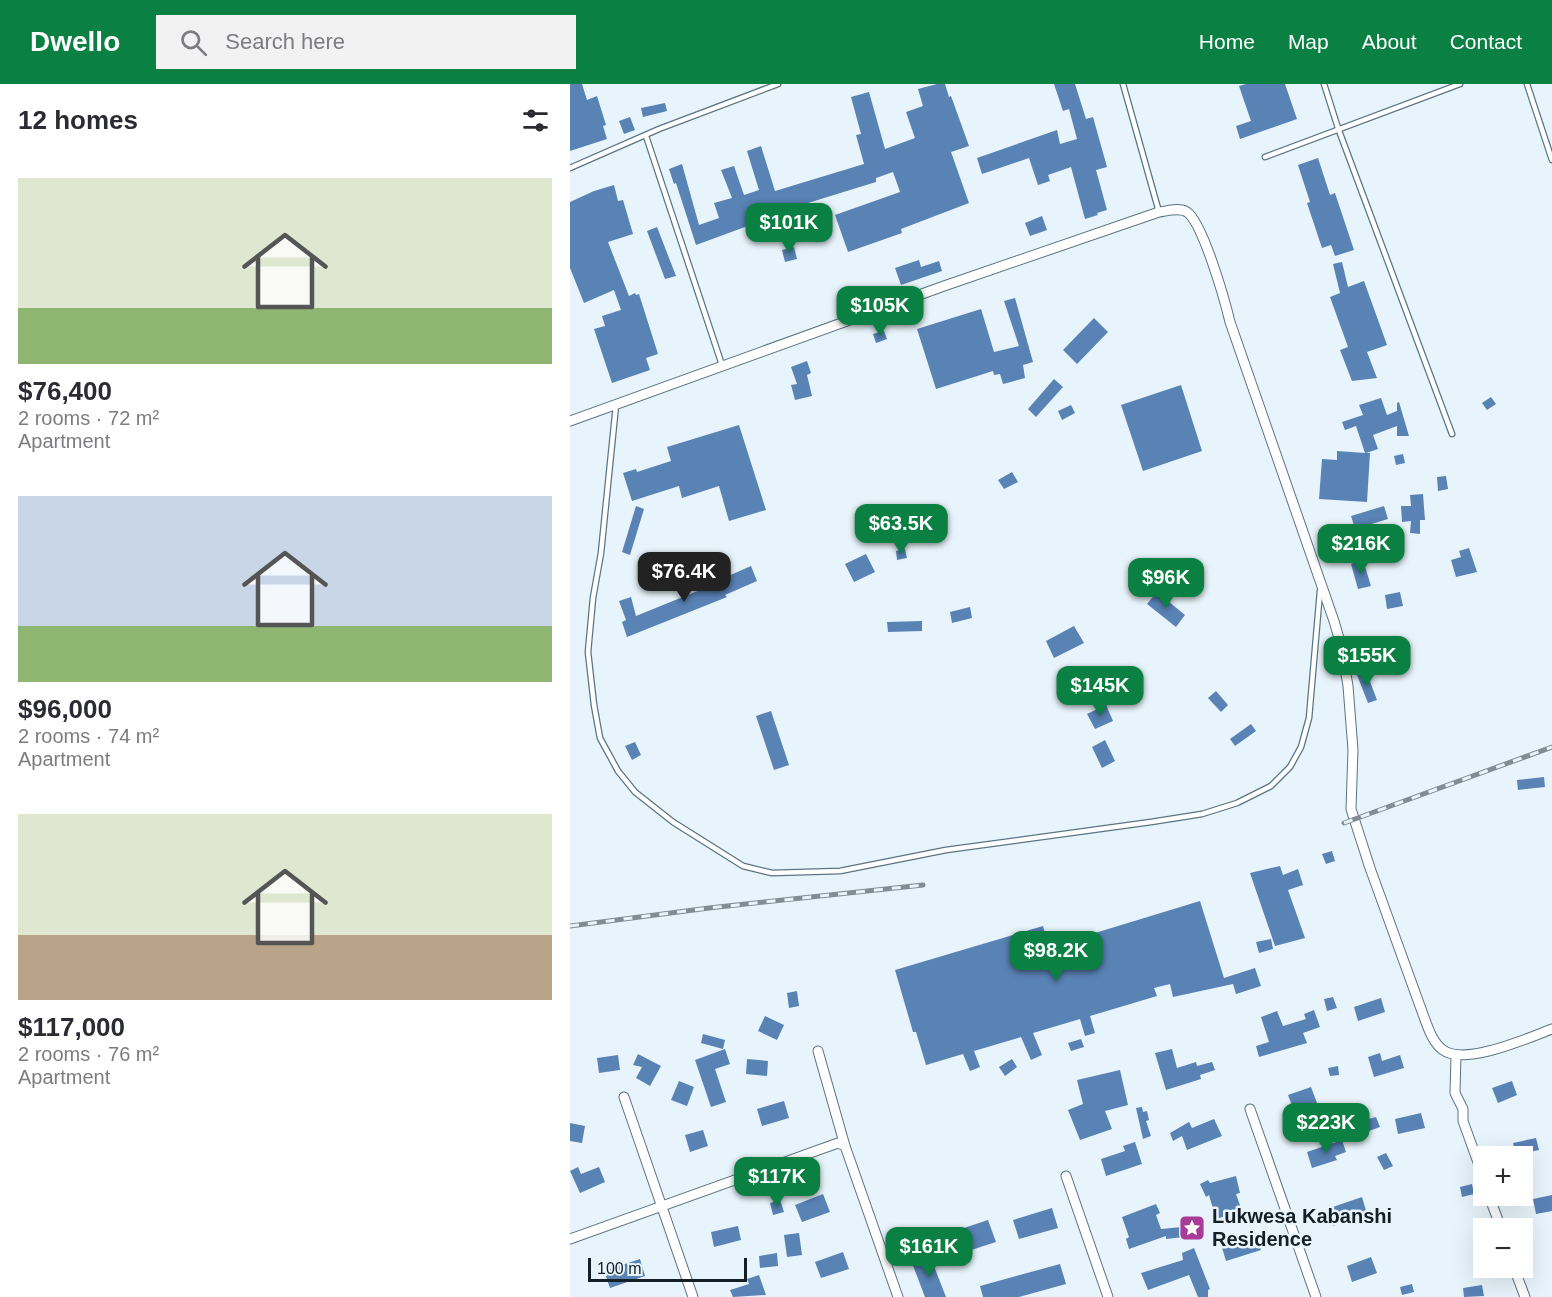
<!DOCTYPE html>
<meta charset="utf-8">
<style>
body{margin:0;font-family:Helvetica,sans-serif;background:#f2f2f3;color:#2b2b33;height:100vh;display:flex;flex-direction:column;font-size:22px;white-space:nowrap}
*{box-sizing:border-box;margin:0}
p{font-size:20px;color:#7c7c81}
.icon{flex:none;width:33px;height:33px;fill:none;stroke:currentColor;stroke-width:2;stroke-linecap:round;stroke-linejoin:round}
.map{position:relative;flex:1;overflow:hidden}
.sheet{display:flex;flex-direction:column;background:#fff;width:570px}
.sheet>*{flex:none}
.tools{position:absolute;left:903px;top:1062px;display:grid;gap:12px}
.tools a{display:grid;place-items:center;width:60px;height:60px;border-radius:0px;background:#fff;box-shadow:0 6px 24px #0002;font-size:30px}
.scale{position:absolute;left:18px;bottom:15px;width:159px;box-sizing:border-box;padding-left:6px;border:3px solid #141e25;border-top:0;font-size:16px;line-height:21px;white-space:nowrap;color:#141e25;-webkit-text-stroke:4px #e8f4fb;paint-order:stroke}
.price{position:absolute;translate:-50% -51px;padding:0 14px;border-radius:12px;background:#0b8043;color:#fff;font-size:20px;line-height:39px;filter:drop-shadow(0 2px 3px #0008)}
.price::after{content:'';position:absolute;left:50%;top:36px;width:18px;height:14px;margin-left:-9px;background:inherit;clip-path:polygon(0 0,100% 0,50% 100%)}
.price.current{background:#222;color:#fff}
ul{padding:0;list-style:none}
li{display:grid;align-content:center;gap:12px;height:318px;padding:0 18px}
li span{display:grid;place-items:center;height:186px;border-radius:0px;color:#555}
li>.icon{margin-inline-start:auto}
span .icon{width:108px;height:108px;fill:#fffc;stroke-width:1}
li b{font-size:26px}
h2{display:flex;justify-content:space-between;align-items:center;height:72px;padding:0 18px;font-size:26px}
header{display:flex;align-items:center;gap:36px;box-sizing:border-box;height:84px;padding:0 30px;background:#0b8043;color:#fff}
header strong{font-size:28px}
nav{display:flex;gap:33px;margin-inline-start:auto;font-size:21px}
.search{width:420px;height:54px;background:#f2f2f3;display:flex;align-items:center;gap:15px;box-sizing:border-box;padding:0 21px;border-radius:0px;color:#7c7c81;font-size:22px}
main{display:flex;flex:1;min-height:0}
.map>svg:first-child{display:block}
</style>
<header>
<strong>Dwello</strong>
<div class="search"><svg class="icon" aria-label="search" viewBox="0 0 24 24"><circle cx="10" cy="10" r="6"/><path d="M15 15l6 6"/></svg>Search here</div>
<nav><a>Home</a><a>Map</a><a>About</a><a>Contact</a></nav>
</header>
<main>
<section class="sheet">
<h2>12 homes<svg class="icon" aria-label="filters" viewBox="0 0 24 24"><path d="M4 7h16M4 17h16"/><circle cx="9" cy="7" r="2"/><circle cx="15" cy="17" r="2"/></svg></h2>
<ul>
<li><span style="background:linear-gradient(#dfe7d0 70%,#8fb573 0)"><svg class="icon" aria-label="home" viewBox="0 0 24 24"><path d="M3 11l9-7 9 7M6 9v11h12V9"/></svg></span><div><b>$76,400</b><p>2 rooms · 72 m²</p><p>Apartment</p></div></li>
<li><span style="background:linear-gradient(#c9d6e8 70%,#8fb573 0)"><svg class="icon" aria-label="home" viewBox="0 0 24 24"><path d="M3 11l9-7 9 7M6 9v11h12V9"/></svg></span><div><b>$96,000</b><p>2 rooms · 74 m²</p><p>Apartment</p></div></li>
<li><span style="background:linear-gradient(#dfe7d0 65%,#b9a48a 0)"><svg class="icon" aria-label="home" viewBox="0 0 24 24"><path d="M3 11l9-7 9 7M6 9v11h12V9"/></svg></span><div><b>$117,000</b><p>2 rooms · 76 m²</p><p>Apartment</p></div></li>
</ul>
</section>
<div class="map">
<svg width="982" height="1213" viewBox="0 0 982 1213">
<rect width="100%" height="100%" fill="#e8f4fb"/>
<!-- building -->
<g fill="#5982b5">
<path d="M0,0H12L17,16L27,12L36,41L33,42L37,55L0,67Z"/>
<path d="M367,0H375L379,13L381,12L399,62L381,68L399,119L331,145L332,149L278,168L265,131L330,108L323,88L306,94V98L212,127L213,129L126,161L106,99L104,100L99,85L112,80L129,141L149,134L144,119L162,114L151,86L164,82L174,111L189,106L177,67L191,62L205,107L294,80L286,51L291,50L281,13L299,8L315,65L345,54L336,28L353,22L348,5Z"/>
<path d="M484,0H505L516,35L523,33L537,83L526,86L537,126L527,129L528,131L515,135L501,83L478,91L480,97L468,101L459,74L412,90L407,74L487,46L490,60L507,55L499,25L493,27Z"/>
<path d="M676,0H715L727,35L670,55L666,42L681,37L669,2Z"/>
<path d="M95,19L97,27L73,33L71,24Z"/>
<path d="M60,33L65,46L54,50L49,37Z"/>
<path d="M748,74L760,111L765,109L784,166L765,172L761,161L752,164L737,119L740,118L728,81Z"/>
<path d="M44,101L48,117L53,116L63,150L38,158L59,212L65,209L66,211L69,210L88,270L76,274L80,286L42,299L24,245L35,242L32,232L51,226L44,206L14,219L0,184V118L24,107Z"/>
<path d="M472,132L477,146L460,152L455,139Z"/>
<path d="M87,143L106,192L95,195L77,147Z"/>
<path d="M224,163L227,175L215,178L212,166Z"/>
<path d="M349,176L351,183L369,177L372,187L331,201L325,184Z"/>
<path d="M772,178L778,203L794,197L817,261L797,268L807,294L782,297L770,266L778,263L760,213L770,209L763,180Z"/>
<path d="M445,214L463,278L453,281L455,294L433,300L430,290L424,291L423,287L366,305L347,245L411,225L424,268L449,262L434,217Z"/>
<path d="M524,234L538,248L507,280L493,266Z"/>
<path d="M314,247L317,255L306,259L303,250Z"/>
<path d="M237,277L241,289L237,291L242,312L225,316L221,301L227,300L221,283Z"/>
<path d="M484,295L493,303L466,333L458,325Z"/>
<path d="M611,301L632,367L573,387L551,321Z"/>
<path d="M921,313L926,320L917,326L912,319Z"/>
<path d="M811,314L817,331L827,327V319L829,318L839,352H827V342L803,351L808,365L796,369H800L797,418L749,415L752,375L767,376V367L795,369L786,342L775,346L772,338L793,331L789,321Z"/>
<path d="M501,321L505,329L492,336L488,327Z"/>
<path d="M169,341L196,426L159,437L149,402L112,414L109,402L62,417L53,389L66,385L67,388L101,377L97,363Z"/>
<path d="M833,370L835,379L826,381L824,372Z"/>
<path d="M442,388L448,398L434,405L428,396Z"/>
<path d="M876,392L878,405L868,407L867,393Z"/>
<path d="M853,410L855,436H850V450L840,449L841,437L832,438L831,422H841L840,411Z"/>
<path d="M66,422L74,425L60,471L52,468Z"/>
<path d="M814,422L818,435L785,445L781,432Z"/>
<path d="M899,464L907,488L886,493L881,476L891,473L889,467Z"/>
<path d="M335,465L337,474L327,476L326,467Z"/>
<path d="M296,470L305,488L284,498L275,480Z"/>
<path d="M793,476L801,502L788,505L781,480Z"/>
<path d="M181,482L187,497L155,511L157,513L57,553L52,538L56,536L49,517L61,513L66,532L157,495L156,493Z"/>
<path d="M587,508L615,531L606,543L577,520Z"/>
<path d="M830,508L833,522L817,525L815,511Z"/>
<path d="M400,523L402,534L382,539L380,528Z"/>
<path d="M352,537V547L318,548L317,538Z"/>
<path d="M504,542L514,559L484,574L476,557Z"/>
<path d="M796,587L807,616L798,619L787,591Z"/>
<path d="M646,607L658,621L651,628L638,614Z"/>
<path d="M536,621L543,637L525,645L517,630Z"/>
<path d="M201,627L219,681L204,686L186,632Z"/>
<path d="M681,640L686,647L665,662L660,655Z"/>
<path d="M535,656L545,677L532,684L522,663Z"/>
<path d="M65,658L71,671L62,676L55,662Z"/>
<path d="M974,693L975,703L948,706L947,696Z"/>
<path d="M762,767L765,777L756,780L752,770Z"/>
<path d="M710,782L713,791L728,785L733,801L718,806L735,854L705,862L680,789Z"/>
<path d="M630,817L654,894L685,884L691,902L666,910L663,900L603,913L600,900L584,904L587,912L520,932L525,949L515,952L510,935L463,949L472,971L461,976L451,953L404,967L410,983L400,987L393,970L356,981L346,948H343L325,886L473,842L479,863Z"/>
<path d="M701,855L703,865L689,869L686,858Z"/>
<path d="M227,907L229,922L219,924L217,909Z"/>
<path d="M763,913L767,924L757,927L754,915Z"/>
<path d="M811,914L815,928L788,937L784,923Z"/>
<path d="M744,926L750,943L733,949L737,959L689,973L686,962L699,958L691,933L707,927L713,942L736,935L734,930Z"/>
<path d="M195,932L214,941L207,956L188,947Z"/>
<path d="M133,950L155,956L153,965L131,959Z"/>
<path d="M511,955L514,963L501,967L498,959Z"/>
<path d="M155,965L160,980L145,985L156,1018L141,1023L125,976Z"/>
<path d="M602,965L607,984L626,978L627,982L642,978L645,986L630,991L631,995L596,1006L585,969Z"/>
<path d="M810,969L812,977L830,971L834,984L804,993L798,973Z"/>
<path d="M68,970L91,982L80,1002L66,994L72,983L63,981Z"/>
<path d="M48,971L50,986L29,989L27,974Z"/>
<path d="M177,975L198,977L197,992L176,990Z"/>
<path d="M442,975L447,983L435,992L429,983Z"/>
<path d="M768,982L769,991L760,992L758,984Z"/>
<path d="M550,986L558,1021L535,1027L542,1045L510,1056L498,1026L513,1020L507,996Z"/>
<path d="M109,997L124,1003L117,1022L101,1016Z"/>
<path d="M942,997L947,1011L928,1019L922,1004Z"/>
<path d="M741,1003L747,1019L724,1027L718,1011Z"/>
<path d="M214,1017L219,1034L192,1042L187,1025Z"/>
<path d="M572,1023L573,1028L577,1027L579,1036L576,1037L581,1052L573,1055L566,1024Z"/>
<path d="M851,1029L855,1044L828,1050L825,1035Z"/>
<path d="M806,1033L810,1043L799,1047L795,1036Z"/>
<path d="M644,1035L652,1052L617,1066L612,1052L603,1057L600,1049L619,1038L622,1044Z"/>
<path d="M0,1039L15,1042L12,1059L0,1057Z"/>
<path d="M133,1046L138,1062L120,1068L115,1051Z"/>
<path d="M966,1054L969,1066L946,1071L943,1059Z"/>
<path d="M772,1056L776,1068L765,1072L767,1076L742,1084L737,1068Z"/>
<path d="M565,1058L572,1080L536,1092L531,1075L555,1067L553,1062Z"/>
<path d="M816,1069L823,1082L814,1086L807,1073Z"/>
<path d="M8,1083L11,1090L29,1083L35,1098L10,1109L0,1087Z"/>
<path d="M666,1092L670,1109L666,1110L672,1127L646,1135L639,1111L636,1113L630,1100L638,1096L640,1099Z"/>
<path d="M902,1100L904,1110L892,1113L890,1103Z"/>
<path d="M253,1110L260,1128L232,1138L225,1121Z"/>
<path d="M982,1111V1127L966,1130L963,1115Z"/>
<path d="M792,1113L797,1130L763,1142L757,1125Z"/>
<path d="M210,1116L214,1128L203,1131L200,1119Z"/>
<path d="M586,1120L590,1129L586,1131L591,1145L612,1143L614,1153L596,1155V1152L559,1165L556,1155L559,1153L552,1133Z"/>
<path d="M482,1124L488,1144L449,1155L443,1136Z"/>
<path d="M418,1136L426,1158L392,1169L385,1147Z"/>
<path d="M168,1142L171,1156L144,1163L141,1148Z"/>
<path d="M229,1149L232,1171L217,1173L214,1151Z"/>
<path d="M686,1149L691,1166L656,1177L651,1160Z"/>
<path d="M624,1164L640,1205L638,1206V1213H628L619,1191L578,1206L571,1189L613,1176L612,1169Z"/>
<path d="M273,1168L279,1185L251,1194L245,1178Z"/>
<path d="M207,1169L208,1182L190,1184L189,1172Z"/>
<path d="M360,1172L376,1213H355L342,1179Z"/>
<path d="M801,1173L807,1189L782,1198L777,1182Z"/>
<path d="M70,1175L75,1192L40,1204L34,1187Z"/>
<path d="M490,1180L496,1200L449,1213H413L410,1202Z"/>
<path d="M189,1191L196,1211L163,1213L160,1206L179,1200L177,1195Z"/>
<path d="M842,1200L844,1208L832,1211L830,1203Z"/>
<path d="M912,1201L914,1212L894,1213L893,1204Z"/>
</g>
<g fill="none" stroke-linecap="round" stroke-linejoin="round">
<defs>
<g id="service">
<path d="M553,0L589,128"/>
<path d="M754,0L768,44L882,350"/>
<path d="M957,0L982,76"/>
<path d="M76,52L152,281"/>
<path d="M695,73L890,0"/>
<path d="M0,84L89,45L208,0"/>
<path d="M46,321L31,469L23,514L18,568L24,621L30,654L48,687L65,708L103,738L173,782L202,789L270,787L376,766L581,738L632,730L667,719L701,702L720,683L731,663L739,634L750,507"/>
</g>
<g id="minor">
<path d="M0,337L374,202L589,128C597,127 609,123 617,128C633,139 655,217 660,238L764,537L771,561L778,602L783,666L781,725L800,784L854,933C858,944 863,959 873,966C895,982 958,954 982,945"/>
<path d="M248,967L275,1062"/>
<path d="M886,971L885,1009L893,1025V1037L914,1095"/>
<path d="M54,1013L123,1213"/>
<path d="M680,1025L746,1213"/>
<path d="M496,1092L538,1213"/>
<path d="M919,1112L931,1144"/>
<path d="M0,1155L268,1059L275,1062L328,1213"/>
<path d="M944,1184L955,1213"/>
</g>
</defs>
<!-- service casing -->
<use href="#service" stroke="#5a7484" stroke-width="7"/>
<!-- minor casing -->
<use href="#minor" stroke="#5a7484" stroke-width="11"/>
<!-- service -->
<use href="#service" stroke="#fff" stroke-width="4.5"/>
<!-- minor -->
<use href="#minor" stroke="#fff" stroke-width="9"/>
<defs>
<g id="rail">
<path d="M774,739L982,663"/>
<path d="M0,842L139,824L353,801"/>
</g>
</defs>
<!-- rail casing -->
<use href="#rail" stroke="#818c93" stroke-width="5"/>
<!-- rail -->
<use href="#rail" stroke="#e8f4fb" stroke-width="3" stroke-dasharray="9" stroke-linecap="butt"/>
</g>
<!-- icons -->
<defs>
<symbol id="sight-square" viewBox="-11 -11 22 22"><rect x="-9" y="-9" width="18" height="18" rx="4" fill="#a83b9a" stroke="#e8f4fb"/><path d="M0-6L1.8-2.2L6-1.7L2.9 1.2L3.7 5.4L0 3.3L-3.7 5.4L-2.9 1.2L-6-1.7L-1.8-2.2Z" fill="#fff"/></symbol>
</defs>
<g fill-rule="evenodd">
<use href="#sight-square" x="607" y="1129" width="30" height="30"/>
</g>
<g text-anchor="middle" stroke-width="5" stroke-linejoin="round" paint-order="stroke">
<!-- poi labels -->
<g font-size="20" font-weight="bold" fill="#141e25" stroke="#e8f4fb" text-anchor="start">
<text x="642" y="1139">Lukwesa Kabanshi<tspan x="642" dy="23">Residence</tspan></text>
</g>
</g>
</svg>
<div class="tools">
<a>+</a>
<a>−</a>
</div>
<div class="scale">100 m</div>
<b class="price" style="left:219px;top:170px">$101K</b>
<b class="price" style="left:310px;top:253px">$105K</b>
<b class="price" style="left:331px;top:471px">$63.5K</b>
<b class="price" style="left:791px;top:491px">$216K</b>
<b class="price current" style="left:114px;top:519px">$76.4K</b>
<b class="price" style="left:596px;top:525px">$96K</b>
<b class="price" style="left:797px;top:603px">$155K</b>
<b class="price" style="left:530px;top:633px">$145K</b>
<b class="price" style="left:486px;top:898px">$98.2K</b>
<b class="price" style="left:756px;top:1070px">$223K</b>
<b class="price" style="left:207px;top:1124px">$117K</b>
<b class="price" style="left:359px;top:1194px">$161K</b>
</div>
</main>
